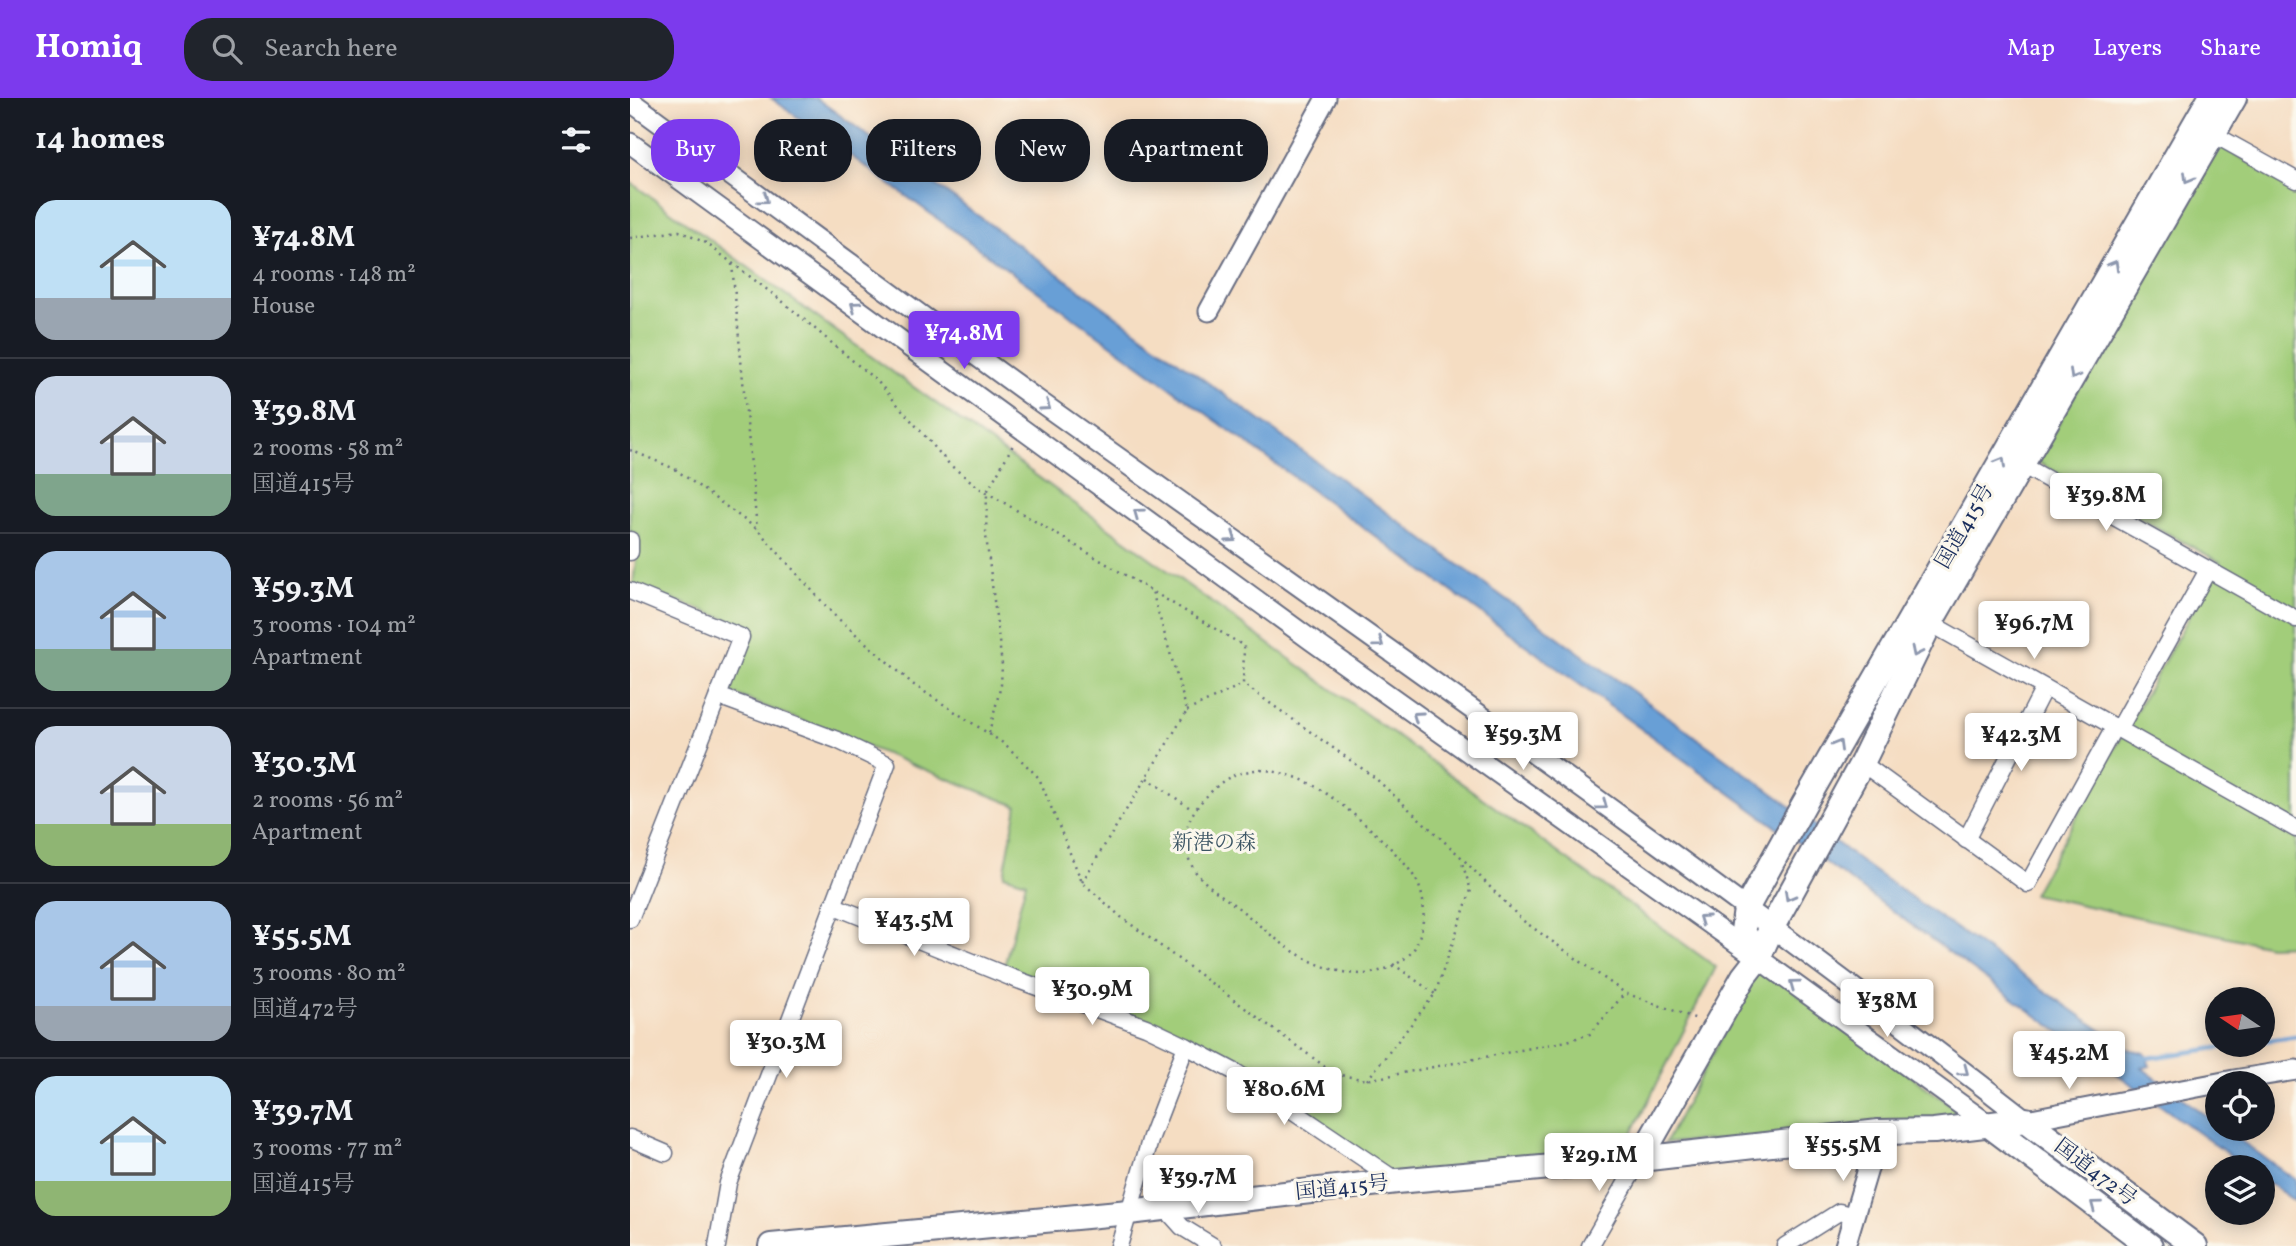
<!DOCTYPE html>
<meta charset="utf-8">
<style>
body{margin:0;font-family:Vollkorn,"Noto Serif JP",serif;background:#20242c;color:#f1f3f6;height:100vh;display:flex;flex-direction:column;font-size:26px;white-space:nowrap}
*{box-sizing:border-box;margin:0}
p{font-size:23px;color:#9ea1a6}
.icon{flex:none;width:38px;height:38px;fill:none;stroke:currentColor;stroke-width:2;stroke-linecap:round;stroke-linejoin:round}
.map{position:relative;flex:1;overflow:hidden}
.side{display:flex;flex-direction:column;background:#171b24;width:630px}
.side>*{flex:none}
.banner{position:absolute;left:21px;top:21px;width:665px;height:63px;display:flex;gap:14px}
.needle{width:46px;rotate:283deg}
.fabs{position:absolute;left:1575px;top:889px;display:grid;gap:14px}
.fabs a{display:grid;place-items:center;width:70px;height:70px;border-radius:50%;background:#171b24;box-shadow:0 4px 18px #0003;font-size:35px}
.price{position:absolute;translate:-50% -60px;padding:0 16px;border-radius:7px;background:#fff;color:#222;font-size:23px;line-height:46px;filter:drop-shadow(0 2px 4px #0008)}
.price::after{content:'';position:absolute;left:50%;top:42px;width:21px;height:16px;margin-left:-10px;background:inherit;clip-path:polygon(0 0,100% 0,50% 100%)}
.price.selected{background:#7c3aed;color:#fff}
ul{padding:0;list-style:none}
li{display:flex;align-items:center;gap:21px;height:175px;padding:0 35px}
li+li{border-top:2px solid #363941}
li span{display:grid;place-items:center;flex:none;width:196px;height:140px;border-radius:21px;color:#555}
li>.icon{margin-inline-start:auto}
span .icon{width:84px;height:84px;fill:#fffc;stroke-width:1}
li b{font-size:30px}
h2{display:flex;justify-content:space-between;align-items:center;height:84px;padding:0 35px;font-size:30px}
.chip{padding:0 24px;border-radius:28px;background:#171b24;box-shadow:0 4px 18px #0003;font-size:24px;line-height:63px}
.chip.selected{background:#7c3aed;color:#fff}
header{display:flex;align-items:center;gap:42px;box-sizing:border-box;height:98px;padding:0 35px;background:#7c3aed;color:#fff}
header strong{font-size:33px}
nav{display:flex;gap:38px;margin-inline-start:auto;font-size:24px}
.search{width:490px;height:63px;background:#20242c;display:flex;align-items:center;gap:18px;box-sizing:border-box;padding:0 24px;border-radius:28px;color:#9ea1a6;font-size:26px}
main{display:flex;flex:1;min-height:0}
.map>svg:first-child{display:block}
</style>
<header>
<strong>Homiq</strong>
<div class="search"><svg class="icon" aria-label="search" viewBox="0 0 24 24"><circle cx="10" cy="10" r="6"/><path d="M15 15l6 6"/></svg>Search here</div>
<nav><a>Map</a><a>Layers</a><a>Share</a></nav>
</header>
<main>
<section class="side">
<h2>14 homes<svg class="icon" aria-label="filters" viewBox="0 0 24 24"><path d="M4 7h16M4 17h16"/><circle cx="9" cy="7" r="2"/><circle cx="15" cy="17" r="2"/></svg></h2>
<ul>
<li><span style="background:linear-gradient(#bfe0f5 70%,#9aa5b1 0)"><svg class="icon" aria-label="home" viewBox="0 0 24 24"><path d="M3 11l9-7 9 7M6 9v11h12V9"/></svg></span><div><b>¥74.8M</b><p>4 rooms · 148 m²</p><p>House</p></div></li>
<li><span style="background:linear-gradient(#c9d6e8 70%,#7fa58c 0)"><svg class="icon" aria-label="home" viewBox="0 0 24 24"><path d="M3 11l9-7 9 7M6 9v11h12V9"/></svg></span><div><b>¥39.8M</b><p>2 rooms · 58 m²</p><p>国道415号</p></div></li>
<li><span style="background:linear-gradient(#a9c7e8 70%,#7fa58c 0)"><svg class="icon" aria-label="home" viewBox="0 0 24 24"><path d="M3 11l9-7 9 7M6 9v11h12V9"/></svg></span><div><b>¥59.3M</b><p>3 rooms · 104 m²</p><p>Apartment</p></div></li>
<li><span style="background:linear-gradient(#c9d6e8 70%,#8fb573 0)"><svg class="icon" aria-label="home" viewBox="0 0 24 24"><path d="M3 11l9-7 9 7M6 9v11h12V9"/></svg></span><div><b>¥30.3M</b><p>2 rooms · 56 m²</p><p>Apartment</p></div></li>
<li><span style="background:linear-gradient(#a9c7e8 75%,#9aa5b1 0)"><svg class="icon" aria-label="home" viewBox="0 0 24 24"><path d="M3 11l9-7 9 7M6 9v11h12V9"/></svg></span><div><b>¥55.5M</b><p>3 rooms · 80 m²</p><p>国道472号</p></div></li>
<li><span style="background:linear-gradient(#bfe0f5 75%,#8fb573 0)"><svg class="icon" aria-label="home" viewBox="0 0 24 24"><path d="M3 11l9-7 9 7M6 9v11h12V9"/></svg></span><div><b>¥39.7M</b><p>3 rooms · 77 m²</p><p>国道415号</p></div></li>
</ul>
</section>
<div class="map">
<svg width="1666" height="1148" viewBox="0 0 1666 1148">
<rect width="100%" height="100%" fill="#fbf7ec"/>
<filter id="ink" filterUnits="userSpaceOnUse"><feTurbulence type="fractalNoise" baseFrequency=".0143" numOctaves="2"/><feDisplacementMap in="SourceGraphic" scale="14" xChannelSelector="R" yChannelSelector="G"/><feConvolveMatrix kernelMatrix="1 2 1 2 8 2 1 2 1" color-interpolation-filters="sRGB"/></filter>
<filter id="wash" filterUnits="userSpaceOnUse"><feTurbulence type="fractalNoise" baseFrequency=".00686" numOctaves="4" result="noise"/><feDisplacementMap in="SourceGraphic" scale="28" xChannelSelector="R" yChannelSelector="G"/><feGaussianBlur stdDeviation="1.57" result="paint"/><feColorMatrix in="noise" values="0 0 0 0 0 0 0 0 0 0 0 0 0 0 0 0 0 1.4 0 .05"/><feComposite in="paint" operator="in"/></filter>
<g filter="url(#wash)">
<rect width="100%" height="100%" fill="#f5ddc2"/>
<!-- green -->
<g fill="#a2cd7a" stroke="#5e7e6c" stroke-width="2">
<path d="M1585,45L1666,91V847L1639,848L1403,796L1590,464L1407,364Z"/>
<path d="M0,84L1086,869L991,1057L761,1076L608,965L492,915L374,869L396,784L374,777L387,708L96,593L119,529L3,487L9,437L0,433Z"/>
<path d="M1129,868L1347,1026L1035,1045Z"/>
</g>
<!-- water -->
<path fill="#689fd6" stroke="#42679a" stroke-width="2" d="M141,0H186L1151,701L1231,764L1498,951L1515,955L1520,968L1512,970L1587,1026V1031H1594L1666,1082V1104L1633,1081V1069H1617L1574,1039Z"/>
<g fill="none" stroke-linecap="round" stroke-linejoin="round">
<!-- stream -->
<g stroke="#689fd6" stroke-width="4.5">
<path d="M1633,943L1666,938"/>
<path d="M1511,961L1607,947"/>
</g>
</g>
</g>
<g filter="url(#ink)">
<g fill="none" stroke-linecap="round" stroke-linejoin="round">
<defs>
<g id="minor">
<path d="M1583,36L1666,82"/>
<path d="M1392,367L1666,521"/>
<path d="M0,442V454"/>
<path d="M0,493L111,539L88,598L207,642L257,666L98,1085L87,1148"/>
<path d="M1300,525L1666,731"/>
<path d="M1489,631L1578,472"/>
<path d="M1232,665L1398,786L1485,628"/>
<path d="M1336,742L1414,590"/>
<path d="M202,807L380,879L516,929L556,948L607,975L767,1083"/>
<path d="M0,821L88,598"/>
<path d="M0,1040L35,1055"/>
<path d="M534,1109L552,1129L583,1148"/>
<path d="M489,1148L521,1039L556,948"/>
<path d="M960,1148L1010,1061"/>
<path d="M1155,1148L1209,1114L1224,1118"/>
</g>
<g id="tertiary">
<path d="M0,3C135,102 270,203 406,301C738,538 1074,771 1396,1022L1604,982L1666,972"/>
<path d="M0,45L681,542L1128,860L1359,1027"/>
<path d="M579,213L696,0"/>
<path d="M1215,1148L1249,1034"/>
</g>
<g id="trunk">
<path d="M1128,860L1113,833L1116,811L1174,706L1580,0"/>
<path d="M1359,1027L1520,1148"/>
<path d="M1010,1061L1114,878L1128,860L1142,829L1232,665L1300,525L1604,0"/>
<path d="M141,1148L499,1114L767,1083L1010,1061L1249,1034L1304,1033L1396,1022L1565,1148"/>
</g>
</defs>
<!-- minor casing -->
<use href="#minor" stroke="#676c81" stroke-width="19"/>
<!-- tertiary casing -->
<use href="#tertiary" stroke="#676c81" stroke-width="23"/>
<!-- trunk casing -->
<use href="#trunk" stroke="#676c81" stroke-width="28"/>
<!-- path -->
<g stroke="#676c81" stroke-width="2.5" stroke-dasharray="2 5" stroke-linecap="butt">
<path d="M0,140L49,133L76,145L152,203L248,284L320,367L351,391L614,548L613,586L744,679L830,758L892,822L995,895L1067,921"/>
<path d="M102,166L127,431"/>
<path d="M0,352L45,371L127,431L204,517L284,587L376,647L409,680L452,784L491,819L705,976L737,982L937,943L960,936L995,895"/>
<path d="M557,613L613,586"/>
<path d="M359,635L371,587L372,567L356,438L357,394L383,347"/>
<path d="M631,671C647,674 663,677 677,684C705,697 779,760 789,788C797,808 794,830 785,849C777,865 746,877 730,876C712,875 695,870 679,862C652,849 630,827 606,808C594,799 580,790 569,778C564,773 559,763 557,755C551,736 560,716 573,702C595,679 600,676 631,671Z"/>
<path d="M517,680L563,712"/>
<path d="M452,784L557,613L522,493"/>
<path d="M763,866L805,896"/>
<path d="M737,982L805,896L841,792L831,762"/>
</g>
<!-- minor -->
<use href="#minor" stroke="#fff" stroke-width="16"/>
<!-- tertiary -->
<use href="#tertiary" stroke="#fff" stroke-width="19"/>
<!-- trunk -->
<use href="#trunk" stroke="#fff" stroke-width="24"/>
</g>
<!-- one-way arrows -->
<defs><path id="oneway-chevron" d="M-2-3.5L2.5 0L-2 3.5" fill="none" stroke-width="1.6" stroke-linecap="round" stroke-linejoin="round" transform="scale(1.75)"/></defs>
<g stroke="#8d97ae">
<use href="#oneway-chevron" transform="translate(1558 80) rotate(120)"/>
<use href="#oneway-chevron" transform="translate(134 101) rotate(36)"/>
<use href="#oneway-chevron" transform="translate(1484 167) rotate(-60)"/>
<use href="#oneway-chevron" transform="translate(225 208) rotate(-144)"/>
<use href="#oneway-chevron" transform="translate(1444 277) rotate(120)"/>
<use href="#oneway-chevron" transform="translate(416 308) rotate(35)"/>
<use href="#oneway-chevron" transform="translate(1371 364) rotate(-60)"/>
<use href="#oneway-chevron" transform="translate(508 415) rotate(-144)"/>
<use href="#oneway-chevron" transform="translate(602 440) rotate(35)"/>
<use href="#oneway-chevron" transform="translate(749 545) rotate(36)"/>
<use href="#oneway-chevron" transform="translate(1286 554) rotate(116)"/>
<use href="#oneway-chevron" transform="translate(787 618) rotate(-145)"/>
<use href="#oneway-chevron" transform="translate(1208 647) rotate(-60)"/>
<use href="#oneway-chevron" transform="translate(973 707) rotate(36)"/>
<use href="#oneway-chevron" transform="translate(1159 798) rotate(119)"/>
<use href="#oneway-chevron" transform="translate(1073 821) rotate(-145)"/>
<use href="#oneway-chevron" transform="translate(1164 886) rotate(-144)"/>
<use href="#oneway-chevron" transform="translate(1334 973) rotate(37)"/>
<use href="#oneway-chevron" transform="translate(1465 1107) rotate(-143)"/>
</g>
</g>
<g text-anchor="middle" stroke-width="6" stroke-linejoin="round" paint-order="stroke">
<!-- street labels -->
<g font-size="21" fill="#1b2f5e" stroke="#fbf7ec">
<text transform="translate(1334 428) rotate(-60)" y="7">国道415号</text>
<text transform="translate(1466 1074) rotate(37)" y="7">国道472号</text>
<text transform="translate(712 1089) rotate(-6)" y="7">国道415号</text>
</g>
<!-- park labels -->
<g font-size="21" fill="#3d5665" stroke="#fbf7ec">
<text x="584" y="751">新港の森</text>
</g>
</g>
</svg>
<div class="fabs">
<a><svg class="needle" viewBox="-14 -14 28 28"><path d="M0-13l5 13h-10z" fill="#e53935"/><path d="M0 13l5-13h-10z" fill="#9ea1a6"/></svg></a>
<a><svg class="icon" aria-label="locate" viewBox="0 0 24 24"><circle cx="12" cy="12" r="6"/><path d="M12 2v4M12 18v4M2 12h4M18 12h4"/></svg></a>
<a><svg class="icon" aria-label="layers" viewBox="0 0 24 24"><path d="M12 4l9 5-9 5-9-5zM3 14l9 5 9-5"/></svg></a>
</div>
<b class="price selected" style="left:334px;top:273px">¥74.8M</b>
<b class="price" style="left:1476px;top:435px">¥39.8M</b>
<b class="price" style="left:1404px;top:563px">¥96.7M</b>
<b class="price" style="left:893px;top:674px">¥59.3M</b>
<b class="price" style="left:1391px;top:675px">¥42.3M</b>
<b class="price" style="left:284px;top:860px">¥43.5M</b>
<b class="price" style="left:462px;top:929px">¥30.9M</b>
<b class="price" style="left:1257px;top:941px">¥38M</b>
<b class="price" style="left:156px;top:982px">¥30.3M</b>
<b class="price" style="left:1439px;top:993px">¥45.2M</b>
<b class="price" style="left:654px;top:1029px">¥80.6M</b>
<b class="price" style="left:1213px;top:1085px">¥55.5M</b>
<b class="price" style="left:969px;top:1095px">¥29.1M</b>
<b class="price" style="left:568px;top:1117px">¥39.7M</b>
<div class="banner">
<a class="chip selected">Buy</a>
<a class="chip">Rent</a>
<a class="chip">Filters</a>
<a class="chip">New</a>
<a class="chip">Apartment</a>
</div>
</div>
</main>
